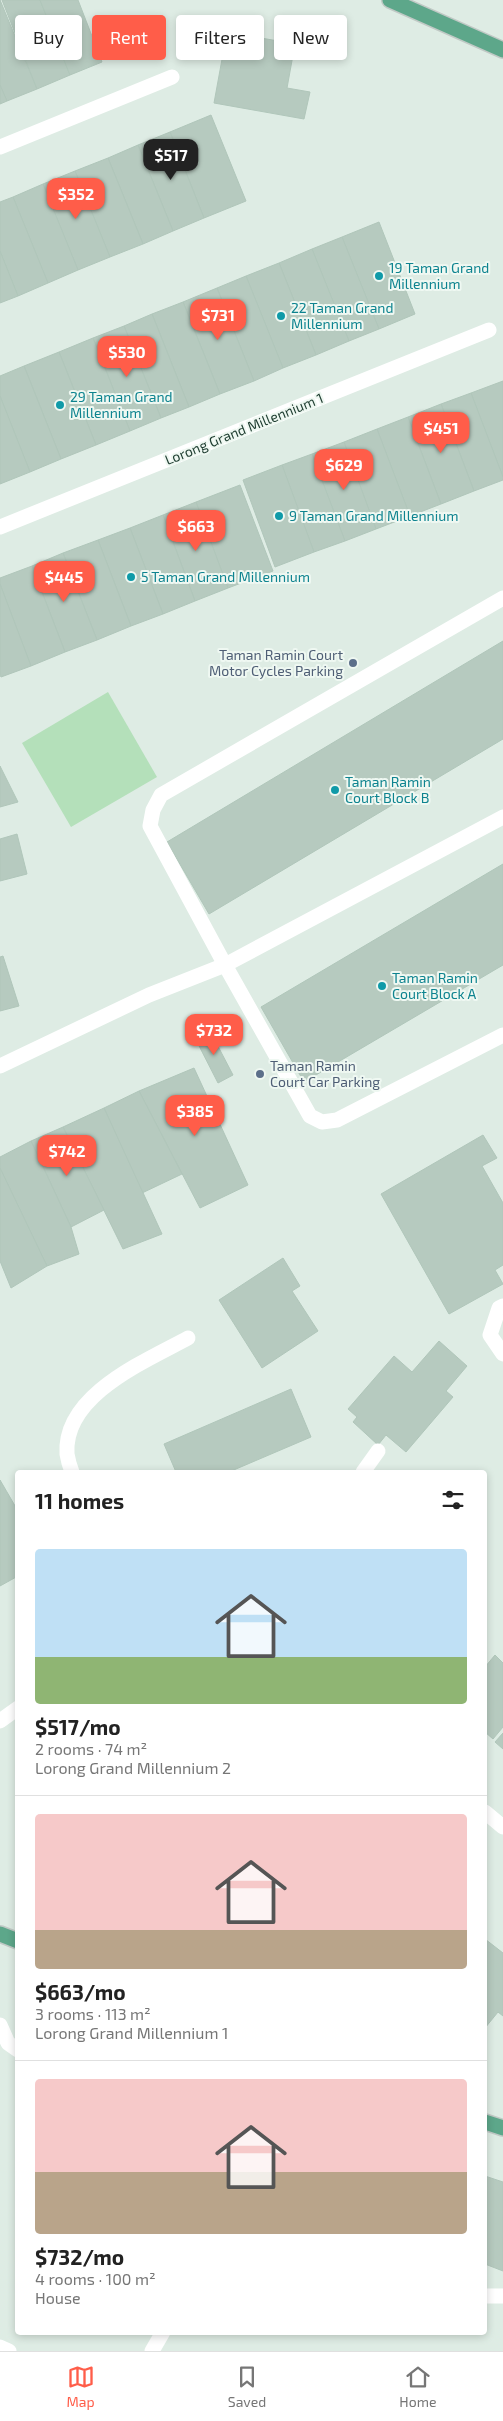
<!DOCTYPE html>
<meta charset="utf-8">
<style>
body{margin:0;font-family:"Exo 2",sans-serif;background:#f6f6f6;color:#222;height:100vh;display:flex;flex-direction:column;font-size:19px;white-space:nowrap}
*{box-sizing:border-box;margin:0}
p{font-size:16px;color:#767676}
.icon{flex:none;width:28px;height:28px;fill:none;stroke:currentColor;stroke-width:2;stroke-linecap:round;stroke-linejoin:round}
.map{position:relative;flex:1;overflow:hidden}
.side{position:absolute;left:15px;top:1470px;width:472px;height:865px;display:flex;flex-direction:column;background:#fff;border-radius:5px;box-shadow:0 2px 8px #0003}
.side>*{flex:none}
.top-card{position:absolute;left:15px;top:15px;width:474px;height:45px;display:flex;gap:10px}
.price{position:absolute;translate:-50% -42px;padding:0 11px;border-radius:10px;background:#ff5d49;color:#fff;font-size:16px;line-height:32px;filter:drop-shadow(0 1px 2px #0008)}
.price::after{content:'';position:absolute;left:50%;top:30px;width:15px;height:11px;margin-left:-8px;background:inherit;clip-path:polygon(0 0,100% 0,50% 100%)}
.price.selected{background:#222;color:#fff}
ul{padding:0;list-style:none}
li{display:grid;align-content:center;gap:10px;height:265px;padding:0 20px}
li+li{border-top:1px solid #e0e0e0}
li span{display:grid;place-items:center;height:155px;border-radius:5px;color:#555}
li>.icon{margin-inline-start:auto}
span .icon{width:90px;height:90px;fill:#fffc;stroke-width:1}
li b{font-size:21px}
h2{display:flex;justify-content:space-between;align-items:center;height:60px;padding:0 20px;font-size:21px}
.tag{padding:0 18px;border-radius:5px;background:#fff;box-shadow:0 2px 8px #0003;font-size:18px;line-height:45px}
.tag.selected{background:#ff5d49;color:#fff}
.tab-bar{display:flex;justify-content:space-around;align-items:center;height:70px;border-top:1px solid #e0e0e0;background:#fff;font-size:14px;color:#767676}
.tab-bar a{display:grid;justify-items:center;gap:2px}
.tab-bar .selected{color:#ff5d49}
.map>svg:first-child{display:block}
</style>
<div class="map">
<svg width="503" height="2351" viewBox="0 0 503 2351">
<rect width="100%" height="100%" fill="#deece4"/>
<!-- park -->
<path fill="#b4e0ba" d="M108,692L157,777L71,827L22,743Z"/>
<!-- building -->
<g fill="#b6cabf" stroke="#b0c6ba">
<path d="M0,0L37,89L7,101L0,85Z"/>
<path d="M2,0H40L70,75L37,89Z"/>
<path d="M40,0H78L102,62L70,75Z"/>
<path d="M227,32L295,44L287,88L310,92L304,119L214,103Z"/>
<path d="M0,85L7,101L0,104Z"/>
<path d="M211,115L246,201L204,218L170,132Z"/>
<path d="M170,132L204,218L173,231L138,145Z"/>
<path d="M138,145L173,231L143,244L108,158Z"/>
<path d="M108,158L143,244L110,257L75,171Z"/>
<path d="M75,171L110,257L78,270L43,184Z"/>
<path d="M43,184L78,270L48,283L13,197Z"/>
<path d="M13,197L48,283L18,296L0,251V202Z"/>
<path d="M379,222L415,314L379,329L342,237Z"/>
<path d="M342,237L379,329L349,341L312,249Z"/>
<path d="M312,249L349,341L316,355L279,263Z"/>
<path d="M0,251L18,296L0,303Z"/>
<path d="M279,263L316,355L283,368L246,276Z"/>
<path d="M246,276L283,368L254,381L217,288Z"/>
<path d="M217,288L254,381L220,394L183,302Z"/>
<path d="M183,302L220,394L189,407L152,314Z"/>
<path d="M152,314L189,407L161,418L124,326Z"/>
<path d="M124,326L161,418L130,431L93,338Z"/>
<path d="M93,338L130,431L96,445L59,352Z"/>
<path d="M59,352L96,445L61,459L24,366Z"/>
<path d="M24,366L61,459L30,472L0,396V376Z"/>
<path d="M503,381V477L471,393Z"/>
<path d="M471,393L503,477V480L474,491L441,404Z"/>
<path d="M0,396L30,472L0,484Z"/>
<path d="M441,404L474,491L441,504L408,417Z"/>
<path d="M408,417L441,504L410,516L377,429Z"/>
<path d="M377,429L410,516L376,529L344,442Z"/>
<path d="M344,442L376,529L345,541L312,454Z"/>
<path d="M312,454L345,541L314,552L282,465Z"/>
<path d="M282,465L314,552L275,567L243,480Z"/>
<path d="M240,485L273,571L228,588L196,502Z"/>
<path d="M196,502L228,588L195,601L163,515Z"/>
<path d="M163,515L195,601L163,614L130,528Z"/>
<path d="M130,528L163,614L131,626L98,540Z"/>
<path d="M98,540L131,626L97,640L63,553Z"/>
<path d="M63,553L97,640L65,652L32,566Z"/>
<path d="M32,566L65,652L31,666L0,584V578Z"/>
<path d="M0,584L31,666L1,677L0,675Z"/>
<path d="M503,641V739L209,914L167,842Z"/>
<path d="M0,766L18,802L0,807Z"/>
<path d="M17,834L27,874L0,881V839Z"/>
<path d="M503,864V965L304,1082L261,1007Z"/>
<path d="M3,956L19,1006L0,1011V957Z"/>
<path d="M209,1029L233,1075L218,1083L194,1036Z"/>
<path d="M194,1068L248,1185L200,1208L139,1091Z"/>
<path d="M139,1091L182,1174L142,1193L104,1108Z"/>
<path d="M104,1108L162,1234L123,1249L63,1127Z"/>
<path d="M63,1127L104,1210L71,1227L31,1141Z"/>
<path d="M483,1135L497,1158L482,1166L503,1203V1265L495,1270L503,1284L449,1314L381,1194Z"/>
<path d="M31,1141L71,1227L79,1254L47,1266L0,1168V1157Z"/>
<path d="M0,1168L47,1266L11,1288L0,1261Z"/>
<path d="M283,1258L300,1286L292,1291L318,1331L262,1368L219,1300Z"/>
<path d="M439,1341L467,1366L446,1391L453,1397L406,1452L386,1435L378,1445L353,1422L357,1417L348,1409L394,1356L412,1372Z"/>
<path d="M291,1389L311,1437L229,1472H176L164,1444Z"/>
<path d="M0,1480L18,1511V1576L0,1586Z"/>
<path d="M495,1655L503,1663V1727L493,1739L485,1732V1667Z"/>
<path d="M503,1733V1749L495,1742Z"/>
<path d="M485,1939L503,1953V2016L498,2012L485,2028Z"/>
<path d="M485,2176L503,2182V2271L485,2264Z"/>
</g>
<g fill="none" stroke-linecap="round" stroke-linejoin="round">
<defs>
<g id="major">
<path d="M390,0L503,50"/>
<path d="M0,1934L18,1941"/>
<path d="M485,2122L503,2128"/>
</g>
</defs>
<!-- major casing -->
<use href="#major" stroke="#c0c9c5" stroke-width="18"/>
<!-- minor -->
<g stroke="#fff" stroke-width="15">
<path d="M0,147L172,77"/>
<path d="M0,527L489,330"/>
<path d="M503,598L161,795L153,810L150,826L225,965L310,1116L322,1122L337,1120L503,1035"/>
<path d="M0,1066L149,995L225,965L503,817"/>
<path d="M503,1306L499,1308L490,1335L503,1354"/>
<path d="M72,1472C70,1467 68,1460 67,1454C63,1395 146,1361 188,1338"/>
<path d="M363,1472L378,1451"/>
<path d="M0,1721L18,1708"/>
<path d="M485,1812L503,1827"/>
<path d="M0,2025L8,2043L18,2050"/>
<path d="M485,2296H503"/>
<path d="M0,2347L9,2351"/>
<path d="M152,2351L163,2332"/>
</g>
<!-- major -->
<use href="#major" stroke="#5da78a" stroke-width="15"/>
</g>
<!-- markers -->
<g fill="#0f9aa8" stroke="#eff8f2" stroke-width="2">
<circle cx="379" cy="276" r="5"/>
<circle cx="281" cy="316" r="5"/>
<circle cx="60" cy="405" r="5"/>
<circle cx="279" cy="516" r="5"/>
<circle cx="131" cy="577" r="5"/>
<circle cx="335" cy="790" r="5"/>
<circle cx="382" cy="986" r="5"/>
</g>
<g fill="#5c6f8a" stroke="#eff8f2" stroke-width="2">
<circle cx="353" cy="663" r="5"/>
<circle cx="260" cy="1074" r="5"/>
</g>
<g text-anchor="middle" stroke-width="4" stroke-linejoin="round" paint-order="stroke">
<!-- culture labels -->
<g font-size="14" fill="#0d838f" stroke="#eff8f2" text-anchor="start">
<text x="389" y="273">19 Taman Grand<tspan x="389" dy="16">Millennium</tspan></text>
<text x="291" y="313">22 Taman Grand<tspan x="291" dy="16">Millennium</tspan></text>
<text x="70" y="402">29 Taman Grand<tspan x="70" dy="16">Millennium</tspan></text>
<text x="289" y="521">9 Taman Grand Millennium</text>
<text x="141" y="582">5 Taman Grand Millennium</text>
<text x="345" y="787">Taman Ramin<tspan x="345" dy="16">Court Block B</tspan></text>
<text x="392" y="983">Taman Ramin<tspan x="392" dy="16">Court Block A</tspan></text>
</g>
<!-- street labels -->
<g font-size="14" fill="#1e3d30" stroke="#eff8f2">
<text transform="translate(244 429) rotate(-22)" y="5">Lorong Grand Millennium 1</text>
</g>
<!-- service labels -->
<g font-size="14" fill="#4e5e75" stroke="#eff8f2" text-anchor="end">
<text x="343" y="660">Taman Ramin Court<tspan x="343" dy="16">Motor Cycles Parking</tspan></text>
<text x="270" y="1071" text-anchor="start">Taman Ramin<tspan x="270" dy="16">Court Car Parking</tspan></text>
</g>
</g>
</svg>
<b class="price selected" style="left:171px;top:181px">$517</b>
<b class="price" style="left:76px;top:220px">$352</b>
<b class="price" style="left:218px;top:341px">$731</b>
<b class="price" style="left:127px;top:378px">$530</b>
<b class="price" style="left:441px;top:454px">$451</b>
<b class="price" style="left:344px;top:491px">$629</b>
<b class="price" style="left:196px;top:552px">$663</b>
<b class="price" style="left:64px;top:603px">$445</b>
<b class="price" style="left:214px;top:1056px">$732</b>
<b class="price" style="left:195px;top:1137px">$385</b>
<b class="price" style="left:67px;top:1177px">$742</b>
<div class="top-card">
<a class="tag">Buy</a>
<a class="tag selected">Rent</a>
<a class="tag">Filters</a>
<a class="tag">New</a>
</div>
<section class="side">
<h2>11 homes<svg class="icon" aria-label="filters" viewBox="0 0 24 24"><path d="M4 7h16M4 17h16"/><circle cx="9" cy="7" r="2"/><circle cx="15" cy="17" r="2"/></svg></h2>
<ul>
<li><span style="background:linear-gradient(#bfe0f5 70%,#8fb573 0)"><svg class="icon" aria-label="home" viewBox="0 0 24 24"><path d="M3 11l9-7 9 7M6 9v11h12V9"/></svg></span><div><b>$517/mo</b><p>2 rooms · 74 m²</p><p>Lorong Grand Millennium 2</p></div></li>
<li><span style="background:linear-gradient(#f6c9c9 75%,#b9a48a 0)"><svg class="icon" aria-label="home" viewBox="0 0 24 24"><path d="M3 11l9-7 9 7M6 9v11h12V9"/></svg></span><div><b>$663/mo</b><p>3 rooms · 113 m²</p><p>Lorong Grand Millennium 1</p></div></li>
<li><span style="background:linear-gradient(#f6c9c9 60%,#b9a48a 0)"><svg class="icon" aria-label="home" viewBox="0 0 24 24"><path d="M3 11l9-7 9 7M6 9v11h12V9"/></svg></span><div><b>$732/mo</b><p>4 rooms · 100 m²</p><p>House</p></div></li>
</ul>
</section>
</div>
<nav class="tab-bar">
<a class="selected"><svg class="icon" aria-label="map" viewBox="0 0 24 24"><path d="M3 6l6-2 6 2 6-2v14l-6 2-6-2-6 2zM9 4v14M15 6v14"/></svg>Map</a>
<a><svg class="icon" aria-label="saved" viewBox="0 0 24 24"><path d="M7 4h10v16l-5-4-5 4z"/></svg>Saved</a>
<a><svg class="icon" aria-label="home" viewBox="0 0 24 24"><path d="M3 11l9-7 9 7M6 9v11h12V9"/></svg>Home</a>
</nav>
